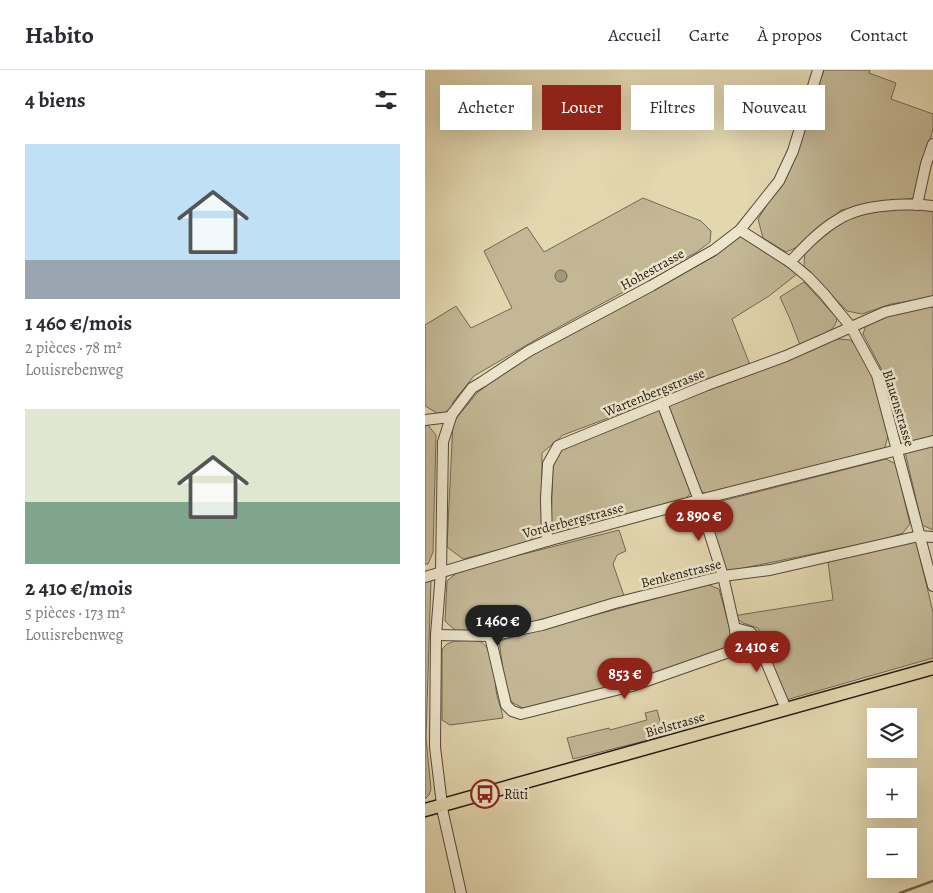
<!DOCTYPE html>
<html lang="fr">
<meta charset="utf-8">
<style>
body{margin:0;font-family:Alegreya,serif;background:#f7f7f7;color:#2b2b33;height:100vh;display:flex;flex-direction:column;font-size:19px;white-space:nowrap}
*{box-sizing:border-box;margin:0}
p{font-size:16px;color:#7c7c81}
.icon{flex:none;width:28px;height:28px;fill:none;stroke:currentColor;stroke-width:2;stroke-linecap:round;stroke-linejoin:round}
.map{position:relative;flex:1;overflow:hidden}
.sheet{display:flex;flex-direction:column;background:#fff;width:425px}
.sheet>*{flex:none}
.top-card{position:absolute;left:15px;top:15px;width:418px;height:45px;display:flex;gap:10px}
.fabs{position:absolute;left:442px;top:638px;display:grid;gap:10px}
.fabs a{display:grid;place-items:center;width:50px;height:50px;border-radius:0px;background:#fff;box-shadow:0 5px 20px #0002;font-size:25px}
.price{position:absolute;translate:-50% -42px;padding:0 11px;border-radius:18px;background:#8f2418;color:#fff;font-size:16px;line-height:32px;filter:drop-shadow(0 1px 2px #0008)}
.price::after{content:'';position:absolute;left:50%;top:30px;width:15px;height:11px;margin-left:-8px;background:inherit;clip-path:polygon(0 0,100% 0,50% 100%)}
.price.current{background:#222;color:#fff}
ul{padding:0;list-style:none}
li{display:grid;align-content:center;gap:10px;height:265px;padding:0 25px}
li span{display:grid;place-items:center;height:155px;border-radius:0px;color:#555}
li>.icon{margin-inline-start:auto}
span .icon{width:90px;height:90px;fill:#fffc;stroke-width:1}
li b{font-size:21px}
h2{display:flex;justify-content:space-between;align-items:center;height:60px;padding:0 25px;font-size:21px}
.pill{padding:0 18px;border-radius:0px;background:#fff;box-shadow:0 5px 20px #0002;font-size:18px;line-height:45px}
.pill.current{background:#8f2418;color:#fff}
header{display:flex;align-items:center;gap:30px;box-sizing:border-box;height:70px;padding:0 25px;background:#fff;border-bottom:1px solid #e1e1e2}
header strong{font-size:24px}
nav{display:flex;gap:28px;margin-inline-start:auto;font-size:18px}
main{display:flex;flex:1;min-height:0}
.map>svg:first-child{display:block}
</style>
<header>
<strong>Habito</strong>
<nav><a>Accueil</a><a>Carte</a><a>À propos</a><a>Contact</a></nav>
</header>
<main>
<section class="sheet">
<h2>4 biens<svg class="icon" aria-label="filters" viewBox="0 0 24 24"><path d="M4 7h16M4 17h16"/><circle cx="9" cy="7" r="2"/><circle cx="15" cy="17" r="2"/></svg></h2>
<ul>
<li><span style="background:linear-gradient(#bfe0f5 75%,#9aa5b1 0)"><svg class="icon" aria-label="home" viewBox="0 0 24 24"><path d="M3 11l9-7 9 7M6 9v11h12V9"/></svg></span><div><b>1 460 €/mois</b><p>2 pièces · 78 m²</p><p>Louisrebenweg</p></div></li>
<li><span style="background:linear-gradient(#dfe7d0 60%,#7fa58c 0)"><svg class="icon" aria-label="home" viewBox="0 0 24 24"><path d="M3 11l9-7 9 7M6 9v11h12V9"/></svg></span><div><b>2 410 €/mois</b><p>5 pièces · 173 m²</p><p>Louisrebenweg</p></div></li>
</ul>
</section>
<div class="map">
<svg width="508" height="823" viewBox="0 0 508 823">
<rect width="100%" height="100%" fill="#e3d7b0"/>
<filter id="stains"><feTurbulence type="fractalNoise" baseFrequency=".004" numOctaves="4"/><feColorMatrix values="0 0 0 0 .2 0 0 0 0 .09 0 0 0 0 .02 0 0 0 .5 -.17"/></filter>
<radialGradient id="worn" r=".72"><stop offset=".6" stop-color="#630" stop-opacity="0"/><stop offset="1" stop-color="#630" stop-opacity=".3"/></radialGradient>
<!-- green -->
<g fill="#c3b795" stroke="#746852">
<path d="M399,0H445L444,3L471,13L466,29L508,44V59L489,128L416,140L375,176L361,182L338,168L333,149L361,105Z"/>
<path d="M218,128L276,151L286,161L285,172L272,182L112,269L49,306L28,332L27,336L23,342L12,343L0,336V255L31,236L46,258L87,238L59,181L102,157L119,182Z"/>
<path d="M483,138L508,140V227L466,234L437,244L422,241L379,196L380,180C389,173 398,164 407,157C430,142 457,140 483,138Z"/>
<path d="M317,165L372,204L344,226L307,249L325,295L138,365L117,383V458L108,471L38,489L22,477L28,352L53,322L92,293L290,186Z"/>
<path d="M379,212L412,248C411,264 388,269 375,275L365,249L355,227Z"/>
<path d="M501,237H508V366L486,372L477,367L460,306L438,264L442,252L462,244Z"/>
<path d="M412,269L426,270L436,283L443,288L463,366L459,380L283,424L273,420L243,336Z"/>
<path d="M235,338L267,419L266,423L261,428L136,462L126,457L128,394L133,381Z"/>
<path d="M0,354H2L11,365L8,482L3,494H0Z"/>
<path d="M508,375V460L497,455L480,382Z"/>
<path d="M461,389L471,394L485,454L478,463L456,470L299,502L281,435Z"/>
<path d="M194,460L201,481L192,485L188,494L199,526C145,541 89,561 32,562L20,551L22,511L35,500Z"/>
<path d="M491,471L508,542V588L361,630L333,558L318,553L310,547L314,545L408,530L403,492Z"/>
<path d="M6,510L1,668L6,719L4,725L0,729V511Z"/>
<path d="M284,515L294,519L306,563L304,572L296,582L214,610L102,640L88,633L82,626L74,571L240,526Z"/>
<path d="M30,571C37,571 48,569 54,571C70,577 69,611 72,626C74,634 77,640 78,648L25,655L17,650V579L22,574Z"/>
<path d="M232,640L239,666L148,689L142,668L184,658L185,660L222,650L220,643Z"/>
</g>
<!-- water -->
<circle fill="#a2977a" stroke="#706550" cx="136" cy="206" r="6"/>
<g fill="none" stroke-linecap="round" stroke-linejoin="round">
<!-- stream -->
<path stroke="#706550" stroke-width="2.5" d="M475,823L508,811"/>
<defs>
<g id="minor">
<path d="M492,135L501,94L508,74"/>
<path d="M315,160L365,192L383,207L399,224L426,257L452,305L508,516"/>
<path d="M365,192C380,176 395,160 414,149C438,134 481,133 508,136"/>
<path d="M27,344L18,372L16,502L11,565L10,677L18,743L36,823"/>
<path d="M0,350L25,347L47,318L57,312L104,281L226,216L289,180L315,160L354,111L368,81L393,0"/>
<path d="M122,471L121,428L123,394L133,376L282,315L361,286L460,242L508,231"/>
<path d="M0,507L122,471L266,432L508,371"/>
<path d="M310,558L325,562L331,568L361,639"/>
<path d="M11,565L65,566L117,555L190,533L298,506L345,500L494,466L508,467"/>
<path d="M65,566L81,635L87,641L96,644L207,616L304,582L311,572L310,559L298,506L274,430L237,333"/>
</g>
<path id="major" d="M0,740L508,598"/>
</defs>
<!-- minor casing -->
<use href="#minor" stroke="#544938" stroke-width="12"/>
<!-- major casing -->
<use href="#major" stroke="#241a10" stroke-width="15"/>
<!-- minor -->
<use href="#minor" stroke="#ede5cc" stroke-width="10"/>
<!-- major -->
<use href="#major" stroke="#e3d7b0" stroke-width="12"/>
</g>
<!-- icons -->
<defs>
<symbol id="bus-ring" viewBox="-11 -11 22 22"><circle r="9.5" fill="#ede5cc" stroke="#8f2418" stroke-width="1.5"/><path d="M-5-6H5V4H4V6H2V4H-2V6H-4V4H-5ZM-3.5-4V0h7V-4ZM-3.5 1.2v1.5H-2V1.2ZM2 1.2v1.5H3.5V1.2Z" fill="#8f2418"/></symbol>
</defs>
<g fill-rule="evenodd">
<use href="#bus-ring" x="44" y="708" width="32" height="32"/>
</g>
<g text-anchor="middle" stroke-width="5" stroke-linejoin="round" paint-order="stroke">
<!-- street labels -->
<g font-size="14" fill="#241a10" stroke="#ede5cc">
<text transform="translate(227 199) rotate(-29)" y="5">Hohestrasse</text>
<text transform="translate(229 322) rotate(-22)" y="5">Wartenbergstrasse</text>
<text transform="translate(474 338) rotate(73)" y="5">Blauenstrasse</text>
<text transform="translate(148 450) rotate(-15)" y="5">Vorderbergstrasse</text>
<text transform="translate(256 503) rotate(-14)" y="5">Benkenstrasse</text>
<text transform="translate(250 654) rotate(-16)" y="5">Bielstrasse</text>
</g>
<!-- poi labels -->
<g font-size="14" fill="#241a10" stroke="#ede5cc" text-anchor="start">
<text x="79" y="729">Rüti</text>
</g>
</g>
<rect width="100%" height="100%" filter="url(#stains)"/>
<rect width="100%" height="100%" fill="url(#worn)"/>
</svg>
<div class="fabs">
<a><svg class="icon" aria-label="layers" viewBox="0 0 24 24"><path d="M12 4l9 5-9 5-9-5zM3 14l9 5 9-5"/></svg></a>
<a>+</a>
<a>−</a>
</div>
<b class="price" style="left:274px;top:472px">2 890 €</b>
<b class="price current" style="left:73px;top:577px">1 460 €</b>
<b class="price" style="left:332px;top:603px">2 410 €</b>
<b class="price" style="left:200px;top:630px">853 €</b>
<div class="top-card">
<a class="pill">Acheter</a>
<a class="pill current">Louer</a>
<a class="pill">Filtres</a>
<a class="pill">Nouveau</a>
</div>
</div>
</main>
